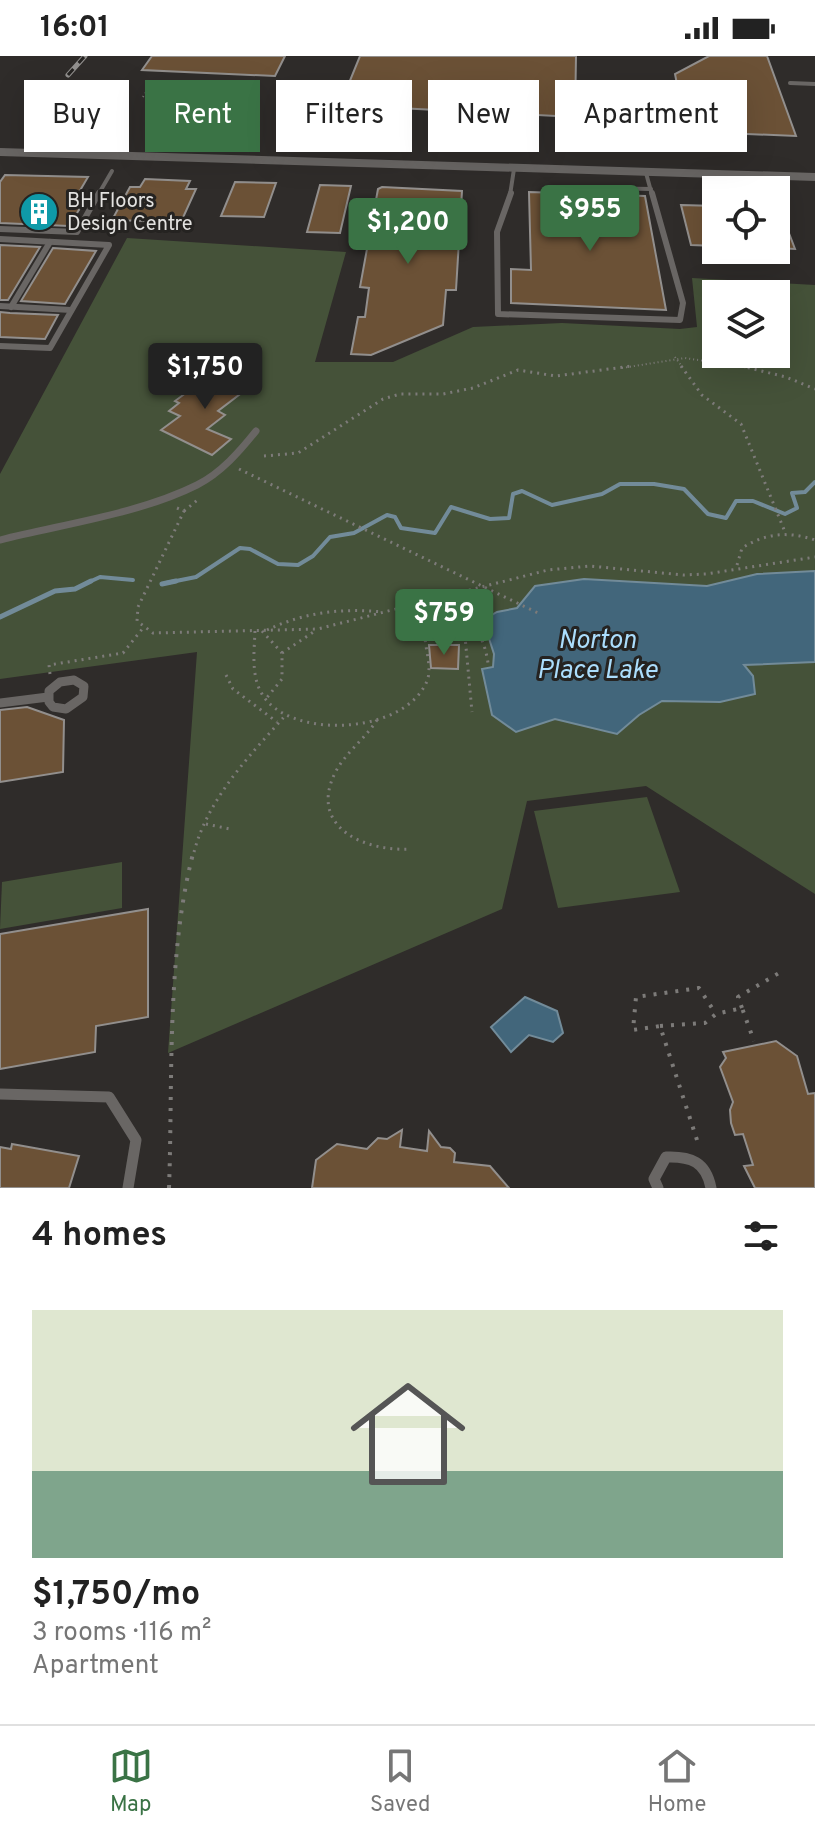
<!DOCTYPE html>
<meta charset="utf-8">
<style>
body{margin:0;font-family:Overpass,sans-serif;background:#f2f2f2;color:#222;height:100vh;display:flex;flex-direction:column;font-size:30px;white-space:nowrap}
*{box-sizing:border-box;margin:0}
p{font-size:26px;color:#767676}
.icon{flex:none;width:44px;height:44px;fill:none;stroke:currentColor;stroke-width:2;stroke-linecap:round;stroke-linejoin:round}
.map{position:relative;height:1132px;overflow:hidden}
.details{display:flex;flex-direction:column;background:#fff;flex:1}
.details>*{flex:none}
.hud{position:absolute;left:24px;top:24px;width:768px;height:72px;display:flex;gap:16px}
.controls{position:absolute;left:702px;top:120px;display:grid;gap:16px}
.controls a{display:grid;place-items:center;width:88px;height:88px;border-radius:0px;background:#fff;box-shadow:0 8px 32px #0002;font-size:40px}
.price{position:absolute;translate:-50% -68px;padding:0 18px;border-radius:8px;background:#3a7345;color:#fff;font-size:26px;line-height:52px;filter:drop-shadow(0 2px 4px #0008)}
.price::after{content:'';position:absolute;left:50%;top:48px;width:24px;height:18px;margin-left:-12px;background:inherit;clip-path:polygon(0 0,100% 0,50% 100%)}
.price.selected{background:#222;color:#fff}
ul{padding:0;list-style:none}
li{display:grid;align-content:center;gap:16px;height:424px;padding:0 32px}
li span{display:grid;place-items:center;height:248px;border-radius:0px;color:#555}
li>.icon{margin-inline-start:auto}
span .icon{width:144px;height:144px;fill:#fffc;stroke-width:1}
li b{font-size:34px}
h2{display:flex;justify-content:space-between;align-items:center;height:96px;padding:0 32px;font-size:34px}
.chip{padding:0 28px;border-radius:0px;background:#fff;box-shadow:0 8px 32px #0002;font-size:28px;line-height:72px}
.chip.selected{background:#3a7345;color:#fff}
.status{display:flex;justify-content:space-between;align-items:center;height:56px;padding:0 40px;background:#fff;direction:ltr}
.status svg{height:22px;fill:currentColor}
.tab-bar{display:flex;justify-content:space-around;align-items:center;height:112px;border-top:2px solid #e0e0e0;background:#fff;font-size:22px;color:#767676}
.tab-bar a{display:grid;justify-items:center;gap:4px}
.tab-bar .selected{color:#3a7345}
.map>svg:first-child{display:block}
</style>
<div class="status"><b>16:01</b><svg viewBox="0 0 49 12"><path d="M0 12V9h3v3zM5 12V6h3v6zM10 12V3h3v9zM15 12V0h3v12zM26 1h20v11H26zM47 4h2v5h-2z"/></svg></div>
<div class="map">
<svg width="815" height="1132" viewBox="0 0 815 1132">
<rect width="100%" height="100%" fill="#2f2c2a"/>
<!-- green -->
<g fill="#455239" fill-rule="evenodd">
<path d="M127,182L346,196L315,306H393L473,271L562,267L680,273L697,271L692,222L815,229V838L646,730L527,745L502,853L168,997L197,596L0,623V418ZM716,238H776V298H716Z"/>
<path d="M647,741L680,836L558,852L534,755Z"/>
<path d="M122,806V852L0,873L2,826Z"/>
</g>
<!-- water -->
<g fill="#42667b" stroke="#728b99" stroke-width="2">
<path d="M815,515V606L744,609L753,620L755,638L720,646L662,645L639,659L617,678L555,663L516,676L492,659L482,613L493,611L494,598L483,564L497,556L517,552L535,530L584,523L707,530L757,518Z"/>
<path d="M525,941L557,955L563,977L553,986L529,979L511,996L491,971Z"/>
</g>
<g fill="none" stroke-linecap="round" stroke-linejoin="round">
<!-- stream-far1 -->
<g stroke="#728b99" stroke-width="4">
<path d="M87,527L100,521L133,524"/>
<path d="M166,527L196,521L240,492L250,493L278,508L298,509L313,500L330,481L354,477L387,459L395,461L401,472L435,477L451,451L490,463L509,462L513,438L522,435L552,449L602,438L620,428H654L684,433L708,458L726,462L736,445H753L785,458L797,452L792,437L805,436L815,426"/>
</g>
<!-- stream -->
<g stroke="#728b99" stroke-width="5">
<path d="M162,528L176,525"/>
<path d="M0,561L55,535L75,533L91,525"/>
</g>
</g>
<!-- building -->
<g fill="#6b5136" stroke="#928f8d" stroke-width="2">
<path d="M152,0H285L275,20L142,14Z"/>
<path d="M360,0H576L575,61L340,49Z"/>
<path d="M709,0H767L796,80L700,76L694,50L681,49L675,18Z"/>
<path d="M5,119L88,121L75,143L85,144L69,170L0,167V126Z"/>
<path d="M145,123L190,125L186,133H196L181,166L112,164L130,131H140Z"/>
<path d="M235,126L276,127L264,161L221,160Z"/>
<path d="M320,129L351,130L340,177L307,176Z"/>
<path d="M382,131L462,135L456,234H446L443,269L371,299L351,298L358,261H365L369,232L360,231L378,133Z"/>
<path d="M529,136L645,140L666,254L511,247V213L531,214Z"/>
<path d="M776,146H777L795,193L776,192Z"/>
<path d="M681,149L716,150V190L691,189Z"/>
<path d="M0,189L40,191L8,244H0Z"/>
<path d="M53,192L96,195L65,248L21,245Z"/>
<path d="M0,256L10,257L58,259L45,283L0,281Z"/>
<path d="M217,314L252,329L218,355L225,359L207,373L231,383L212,399L161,374L180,360L169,355L179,347L175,345Z"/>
<path d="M429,589H459L458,613L431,612Z"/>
<path d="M27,651L64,664L63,716L0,726V654Z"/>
<path d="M148,853V961L96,970L95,996L0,1013V878Z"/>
<path d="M776,985L797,1000L808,1038L815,1037V1132H755L744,1110L753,1109L743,1078L735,1079L731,1067L730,1054L733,1046L720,1011L726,1002L723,996Z"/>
<path d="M402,1074L400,1091L427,1095L429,1075L441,1091L450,1092L455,1097L454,1106L490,1110L509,1132H312L316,1104L337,1088L367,1093L378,1082L387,1083Z"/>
<path d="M12,1088L79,1100L69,1132H0V1091L11,1093Z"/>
</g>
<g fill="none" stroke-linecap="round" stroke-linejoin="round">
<!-- path-far2 -->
<g stroke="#7d7b79" stroke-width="2" stroke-dasharray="1 3" stroke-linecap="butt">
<path d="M143,41L151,29"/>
<path d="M194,43L202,31"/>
<path d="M240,46L247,34"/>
<path d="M675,301L683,312"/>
<path d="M622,312L685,302L750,312"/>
</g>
<!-- path-far1 -->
<g stroke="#7d7b79" stroke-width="3" stroke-dasharray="2 5" stroke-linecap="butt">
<path d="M681,310L702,339L741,368L785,476"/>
<path d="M741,310L786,321L815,333"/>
<path d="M264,400L298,397L383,343L400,338H443L473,332L518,314L556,320L632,310"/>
<path d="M239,413L538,557"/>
<path d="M177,452L184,455L138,551L137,565L153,577L318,573L548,514L590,510L683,519L706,518L815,501"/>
<path d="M184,455L200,442"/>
<path d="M737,509L742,492C766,477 788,475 815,484"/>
<path d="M461,537L472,656"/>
<path d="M436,544C467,557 483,573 488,607"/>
<path d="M406,552L425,582H465"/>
<path d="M267,574C305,556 342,552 383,556"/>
<path d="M255,575C254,599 250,627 268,646C303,683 406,676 427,625C432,613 426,595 425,582"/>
<path d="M262,575L282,597V623L265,644"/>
<path d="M282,597L315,575"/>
<path d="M50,618L49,609L123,597L143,572"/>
<path d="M226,619L233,633L277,666"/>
<path d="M377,664C365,683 345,697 335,717C308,772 366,796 411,793"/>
<path d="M206,768L230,773"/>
<path d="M194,796C208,743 248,701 284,661"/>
</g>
<!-- path -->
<g stroke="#7d7b79" stroke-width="4" stroke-dasharray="3 8" stroke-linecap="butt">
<path d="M742,952L738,941L779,917"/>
<path d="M660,970L705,967L716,958L742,952L754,985"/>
<path d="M697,1084L660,970L633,974L636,941L699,932L716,958"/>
<path d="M169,1132C173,1024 166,898 194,794"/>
</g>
<!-- lane-far4 -->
<g stroke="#696664" stroke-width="4">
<path d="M790,27L815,28"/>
<path d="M646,117L652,139"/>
<path d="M596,132L651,133"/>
<path d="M98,139L112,115"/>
<path d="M510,139L514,113"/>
</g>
<!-- lane-far3 -->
<g stroke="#696664" stroke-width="6">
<path d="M511,137L497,176L498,258L680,264L683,247L652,137"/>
<path d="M0,173L77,176L99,137"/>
<path d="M0,183L109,189L50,292L0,290"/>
<path d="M0,250L71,254"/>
<path d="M11,251L50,186"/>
</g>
<!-- lane-far2 -->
<path stroke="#696664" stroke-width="7" d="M0,484C63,468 139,458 197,429C221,417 240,395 256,375"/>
<!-- lane-far1 -->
<g stroke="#696664" stroke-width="9">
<path d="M74,624L84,630L83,641L66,653L53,651L49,646V635L60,626Z"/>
<path d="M0,647L48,641"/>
</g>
<!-- lane -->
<g stroke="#696664" stroke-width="11">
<path d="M0,1038L109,1041L136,1084L128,1132"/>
<path d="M658,1132L654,1123L666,1101C691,1100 706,1106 711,1132"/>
</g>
<!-- secondary -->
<path fill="#696664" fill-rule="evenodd" d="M0,92L815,117V125L0,100Z"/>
<defs>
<path id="rail" d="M68,19L85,0"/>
</defs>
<!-- rail casing -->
<use href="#rail" stroke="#93918f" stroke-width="5"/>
<!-- rail -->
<use href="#rail" stroke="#252321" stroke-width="3" stroke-dasharray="8" stroke-linecap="butt"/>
</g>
<!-- icons -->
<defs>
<symbol id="building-disc" viewBox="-11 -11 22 22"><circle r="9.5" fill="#0f9aa8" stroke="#252321"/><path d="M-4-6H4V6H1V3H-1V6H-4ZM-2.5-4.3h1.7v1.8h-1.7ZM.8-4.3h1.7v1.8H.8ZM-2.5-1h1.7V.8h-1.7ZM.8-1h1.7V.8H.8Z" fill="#fff"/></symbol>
</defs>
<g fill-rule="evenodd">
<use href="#building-disc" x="17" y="134" width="44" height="44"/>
</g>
<g text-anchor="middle" stroke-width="6" stroke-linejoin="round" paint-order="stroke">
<!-- far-poi labels -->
<g font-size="20" fill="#e3e2e0" stroke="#252321" text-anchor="start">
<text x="67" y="151">BH Floors<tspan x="67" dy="23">Design Centre</tspan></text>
</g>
<!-- water labels -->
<g font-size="26" font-style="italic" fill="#abddfc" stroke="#252321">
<text x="597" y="592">Norton<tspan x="597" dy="30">Place Lake</tspan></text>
</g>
</g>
</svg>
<div class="controls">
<a><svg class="icon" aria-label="locate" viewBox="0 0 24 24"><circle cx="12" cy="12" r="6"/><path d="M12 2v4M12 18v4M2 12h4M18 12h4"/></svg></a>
<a><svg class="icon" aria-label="layers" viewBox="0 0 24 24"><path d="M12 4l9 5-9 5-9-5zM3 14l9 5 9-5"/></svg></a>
</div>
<b class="price" style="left:590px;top:197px">$955</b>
<b class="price" style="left:408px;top:210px">$1,200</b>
<b class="price selected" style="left:205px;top:355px">$1,750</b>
<b class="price" style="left:444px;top:601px">$759</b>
<div class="hud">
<a class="chip">Buy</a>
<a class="chip selected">Rent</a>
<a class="chip">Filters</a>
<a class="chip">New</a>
<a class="chip">Apartment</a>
</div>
</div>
<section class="details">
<h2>4 homes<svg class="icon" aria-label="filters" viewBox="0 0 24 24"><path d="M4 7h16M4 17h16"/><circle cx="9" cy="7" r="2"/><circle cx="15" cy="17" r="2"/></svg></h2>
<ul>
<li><span style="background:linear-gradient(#dfe7d0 65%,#7fa58c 0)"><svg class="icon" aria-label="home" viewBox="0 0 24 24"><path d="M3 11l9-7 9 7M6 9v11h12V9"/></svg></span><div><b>$1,750/mo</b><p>3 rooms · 116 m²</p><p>Apartment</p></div></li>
</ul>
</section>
<nav class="tab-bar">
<a class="selected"><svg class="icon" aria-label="map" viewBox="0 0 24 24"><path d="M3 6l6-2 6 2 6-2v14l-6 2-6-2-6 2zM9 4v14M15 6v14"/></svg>Map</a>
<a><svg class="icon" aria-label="saved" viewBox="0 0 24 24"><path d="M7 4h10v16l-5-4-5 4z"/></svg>Saved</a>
<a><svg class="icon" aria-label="home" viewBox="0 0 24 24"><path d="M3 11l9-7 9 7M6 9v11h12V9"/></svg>Home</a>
</nav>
